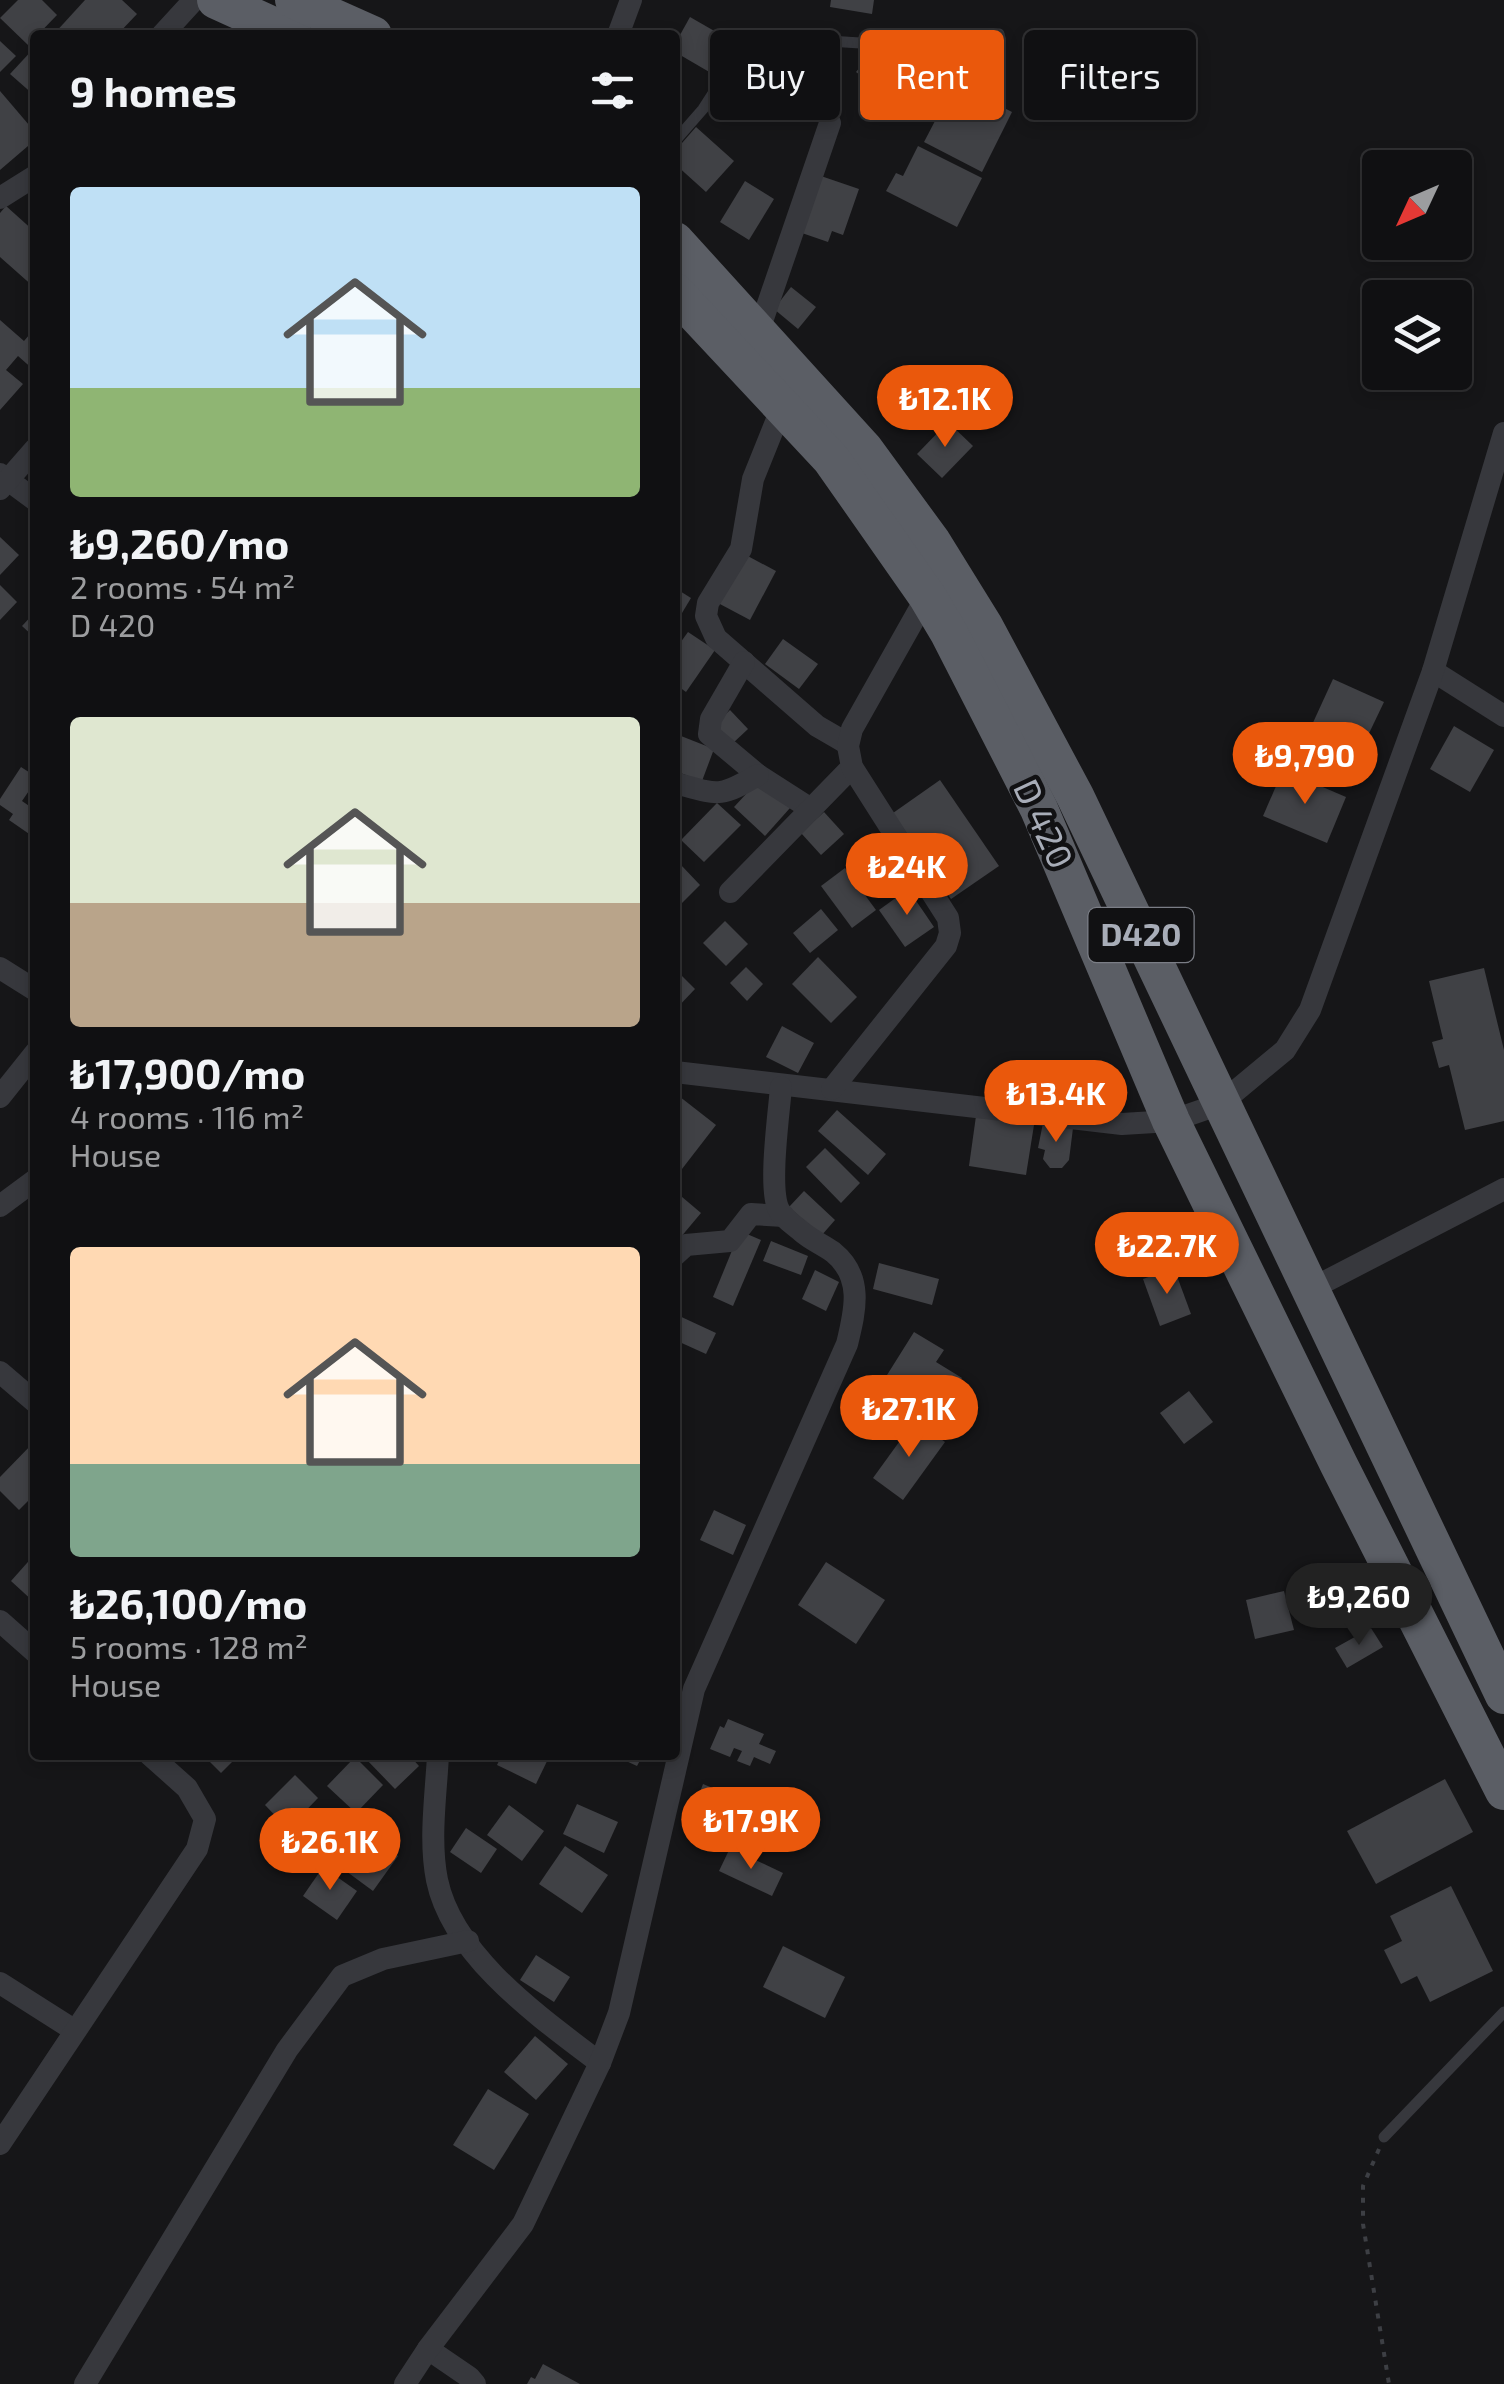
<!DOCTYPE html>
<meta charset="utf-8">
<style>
body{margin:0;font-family:"Exo 2",sans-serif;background:#19191b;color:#f1f3f6;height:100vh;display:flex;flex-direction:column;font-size:38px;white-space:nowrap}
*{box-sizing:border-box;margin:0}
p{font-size:32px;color:#9c9d9f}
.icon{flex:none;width:55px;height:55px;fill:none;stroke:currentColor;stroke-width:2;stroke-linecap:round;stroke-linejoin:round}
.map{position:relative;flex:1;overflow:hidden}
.sheet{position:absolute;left:30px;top:30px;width:650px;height:1730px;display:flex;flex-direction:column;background:#101012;border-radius:10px;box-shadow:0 5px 15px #0003,0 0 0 2px #303032}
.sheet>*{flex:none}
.guide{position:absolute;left:710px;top:30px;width:642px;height:90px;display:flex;gap:20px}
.needle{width:65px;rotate:226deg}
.controls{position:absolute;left:1362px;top:150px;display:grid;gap:20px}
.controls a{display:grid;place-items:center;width:110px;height:110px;border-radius:10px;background:#101012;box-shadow:0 5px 15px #0003,0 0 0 2px #303032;font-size:50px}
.price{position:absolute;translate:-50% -85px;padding:0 22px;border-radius:35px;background:#ea580c;color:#fff;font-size:32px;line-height:65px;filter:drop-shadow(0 2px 5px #0008)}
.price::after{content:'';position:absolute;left:50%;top:60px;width:30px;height:22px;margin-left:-15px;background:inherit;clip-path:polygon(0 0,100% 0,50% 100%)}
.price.selected{background:#222;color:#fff}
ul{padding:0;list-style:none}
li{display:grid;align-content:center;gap:20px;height:530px;padding:0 40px}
li span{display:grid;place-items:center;height:310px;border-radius:10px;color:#555}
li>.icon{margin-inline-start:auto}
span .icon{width:180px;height:180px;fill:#fffc;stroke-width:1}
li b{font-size:42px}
h2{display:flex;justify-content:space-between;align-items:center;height:120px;padding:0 40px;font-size:42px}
.tag{padding:0 35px;border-radius:10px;background:#101012;box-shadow:0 5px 15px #0003,0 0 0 2px #303032;font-size:35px;line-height:90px}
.tag.selected{background:#ea580c;color:#fff}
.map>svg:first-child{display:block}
</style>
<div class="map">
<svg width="1504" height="2384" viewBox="0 0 1504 2384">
<rect width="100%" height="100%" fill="#161618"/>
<!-- building -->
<g fill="#404145">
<path d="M18,0H42L57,15L28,45L0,18Z"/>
<path d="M85,0H122L137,14L117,35H53Z"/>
<path d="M831,0H874L872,14L830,7Z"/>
<path d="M690,17L730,40L711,73L675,52V44Z"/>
<path d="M0,41L16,56L0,72Z"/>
<path d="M35,47V96L10,74Z"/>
<path d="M812,51L841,68L822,102L792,85Z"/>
<path d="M870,55L890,71L877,88L856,72Z"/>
<path d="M928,69L1012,112L982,172L924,142L935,121L909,108Z"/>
<path d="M0,91L35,132V140L0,170Z"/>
<path d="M696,127L734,161L706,192L675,164V151Z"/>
<path d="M918,146L982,178L957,227L886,191L896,173L903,176Z"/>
<path d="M818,175L859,189L843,235L832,231L828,242L799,232Z"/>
<path d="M745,181L774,199L749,240L720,222Z"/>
<path d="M6,206L35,232V288L0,257V213Z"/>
<path d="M791,287L816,307L798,329L774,309Z"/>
<path d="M0,320L24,341L35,328V371L18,356L6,370L23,384L0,410Z"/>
<path d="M948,422L973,446L942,478L917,454Z"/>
<path d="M0,537L19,555L0,575Z"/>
<path d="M744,554L776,571L750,620L718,603Z"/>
<path d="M0,585L17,602L0,620Z"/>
<path d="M675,588L691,598L679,618L675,615Z"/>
<path d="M35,612V638L22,626Z"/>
<path d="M688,632L715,650L686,692L675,684V650Z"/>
<path d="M783,639L818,664L799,689L765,664Z"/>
<path d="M1333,679L1384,702L1361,750L1311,727Z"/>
<path d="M730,710L748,729L732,744L715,725Z"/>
<path d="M1454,726L1494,750L1470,792L1430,769Z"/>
<path d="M681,736L714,749L702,781L675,771V753Z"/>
<path d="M21,767L35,776V782L22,801L35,810V838L9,820L13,814L0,805V799Z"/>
<path d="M1283,770L1346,797L1327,843L1263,816Z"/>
<path d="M759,780L790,808L765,836L734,807Z"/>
<path d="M940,780L999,866L951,899L893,813Z"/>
<path d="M717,803L741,825L704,862L681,840Z"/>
<path d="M824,812L844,834L821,855L801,833Z"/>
<path d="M681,865L700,885L675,910V870Z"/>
<path d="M845,868L876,910L852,928L821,886Z"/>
<path d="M908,889L934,927L905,947L879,910Z"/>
<path d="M821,909L838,930L810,953L793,933Z"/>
<path d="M725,921L748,944L726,966L703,943Z"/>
<path d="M818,957L857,997L831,1023L792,984Z"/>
<path d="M746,967L763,984L747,1001L730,983Z"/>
<path d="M1484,968L1504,1050V1121L1465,1130L1449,1065L1439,1068L1432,1042L1443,1039L1429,981Z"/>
<path d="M675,969L695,989L675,1010Z"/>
<path d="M782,1026L814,1043L798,1073L766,1057Z"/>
<path d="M675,1093L716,1125L675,1178Z"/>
<path d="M837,1110L886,1154L868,1175L818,1131Z"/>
<path d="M976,1116L1034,1125L1026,1175L969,1166Z"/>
<path d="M1043,1123L1073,1128L1069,1160L1062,1168H1050L1043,1159L1045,1150L1038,1148Z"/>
<path d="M825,1148L860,1183L841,1203L806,1167Z"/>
<path d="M675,1191L701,1213L675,1244Z"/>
<path d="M804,1191L835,1220L821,1236L789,1207Z"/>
<path d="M740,1231L761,1240L733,1306L713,1297Z"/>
<path d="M771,1241L808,1256L801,1275L763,1261Z"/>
<path d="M879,1263L939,1279L932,1305L873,1289Z"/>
<path d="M1174,1268L1191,1314L1160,1326L1143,1279Z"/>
<path d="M815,1270L839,1282L826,1311L802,1299Z"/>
<path d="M675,1314L716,1333L706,1354L675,1340Z"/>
<path d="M914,1332L944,1350L936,1362L962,1378L938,1417L882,1383Z"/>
<path d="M1189,1391L1213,1422L1184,1444L1160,1413Z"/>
<path d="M915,1420L945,1442L903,1500L873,1478Z"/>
<path d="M35,1441V1494L19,1510L0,1491V1477Z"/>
<path d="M714,1510L746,1525L733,1555L700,1540Z"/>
<path d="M35,1554V1603L11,1581Z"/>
<path d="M826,1562L885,1600L856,1644L798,1605Z"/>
<path d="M1284,1591L1294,1630L1255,1639L1246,1600Z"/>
<path d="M1371,1628L1383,1647L1347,1668L1335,1648Z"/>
<path d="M728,1719L764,1734L759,1744L776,1751L770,1764L754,1757L750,1766L737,1761L742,1751L734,1748L730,1757L710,1749L720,1726L724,1728Z"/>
<path d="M203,1755H239L221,1773Z"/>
<path d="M366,1755H409L419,1766L395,1789L364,1757Z"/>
<path d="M502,1755H550L536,1784L497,1765Z"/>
<path d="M613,1755H643L637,1766Z"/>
<path d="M355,1757L383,1785L356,1813L327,1786Z"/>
<path d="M295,1775L318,1798L288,1829L265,1805Z"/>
<path d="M1445,1779L1473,1832L1376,1884L1347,1831Z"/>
<path d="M703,1784L751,1804L735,1843L688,1824Z"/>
<path d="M577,1804L618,1822L604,1853L563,1834Z"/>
<path d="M509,1805L544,1831L522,1861L487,1835Z"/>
<path d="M361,1828L398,1856L373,1891L335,1863Z"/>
<path d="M466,1828L497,1849L481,1873L450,1852Z"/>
<path d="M565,1846L608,1875L582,1913L539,1884Z"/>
<path d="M730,1848L783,1873L772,1896L719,1871Z"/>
<path d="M323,1867L357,1891L337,1920L303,1896Z"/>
<path d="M1451,1886L1493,1971L1430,2002L1417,1976L1401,1984L1384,1950L1402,1941L1390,1916Z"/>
<path d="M783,1946L845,1977L825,2018L763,1987Z"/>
<path d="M536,1955L570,1977L554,2002L520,1980Z"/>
<path d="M535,2036L568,2064L536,2100L504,2072Z"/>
<path d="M488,2089L529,2114L494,2170L453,2145Z"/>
<path d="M543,2364L580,2384H527L531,2377L535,2379Z"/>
</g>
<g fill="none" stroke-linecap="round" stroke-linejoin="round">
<!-- path -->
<path stroke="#3d3f44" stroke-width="4" stroke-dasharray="5 8" stroke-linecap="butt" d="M1379,2149L1363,2186V2224L1389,2384"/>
<!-- service -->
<g stroke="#37383d" stroke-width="11">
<path d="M675,141L703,109L750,36L876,44L999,34"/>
<path d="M1384,2137L1504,2012"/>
</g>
<!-- minor -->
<g stroke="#37383d" stroke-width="22">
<path d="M162,35L194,0"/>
<path d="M618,35L631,0"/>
<path d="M0,198L35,176"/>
<path d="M758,333L830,123"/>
<path d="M782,407L753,479L741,549L708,603L706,616L716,638L817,726L848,744"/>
<path d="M0,474L35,500"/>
<path d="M0,489L35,449"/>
<path d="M744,662L711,719L709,734L758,775L811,809"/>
<path d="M1433,671L1504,716"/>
<path d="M675,783C719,795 719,798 758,775"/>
<path d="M730,892L852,767"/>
<path d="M0,968L35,990"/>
<path d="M675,1072L1122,1124L1171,1121L1220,1104L1285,1050L1310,1010L1433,671L1504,433"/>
<path d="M832,1089L946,946L950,933L948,918L852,767L848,746L852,729L927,596"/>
<path d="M0,1097L35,1053"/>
<path d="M0,1206L35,1180"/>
<path d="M675,1255L686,1245L730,1241L751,1214L784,1216"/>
<path d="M1309,1290L1504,1189"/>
<path d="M0,1372L35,1402"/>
<path d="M0,1621L35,1652"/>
<path d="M438,1755C436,1795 429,1840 437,1880C453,1957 541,2018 600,2063"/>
<path d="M0,1983L74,2030"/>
<path d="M0,2144L197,1849L205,1819L187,1788L150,1755"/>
<path d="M428,2349L469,2377L475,2384"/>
<path d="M85,2384L287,2050L342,1976L383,1959L468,1941"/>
<path d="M405,2384L428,2349L523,2224L600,2063L619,2013L694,1689L847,1344C855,1311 864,1277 833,1252C822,1244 811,1240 801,1231C794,1225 783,1218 779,1210C768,1189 779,1113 781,1087"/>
</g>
<!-- trunk -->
<g stroke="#5b5e65" stroke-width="38">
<path d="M216,0L293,35"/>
<path d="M294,0L373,35"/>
<path d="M675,241L864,449L932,542L984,626L1075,796L1504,1695"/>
<path d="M675,292L831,459L927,596L949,633L1039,809L1171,1121L1339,1465L1504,1791"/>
</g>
</g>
<g text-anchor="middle" stroke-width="9" stroke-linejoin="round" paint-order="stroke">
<!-- shield labels -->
<rect fill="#111113" stroke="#7b7e86" stroke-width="2.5" x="1088.5" y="908" width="105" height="54" rx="8"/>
<g font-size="32" font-weight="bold" fill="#a8adb8">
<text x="1141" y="946">D420</text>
</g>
<!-- street labels -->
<g font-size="35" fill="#a8adb8" stroke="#111113">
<text transform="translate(1043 824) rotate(65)" y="12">D 420</text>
</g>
</g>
</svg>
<div class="controls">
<a><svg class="needle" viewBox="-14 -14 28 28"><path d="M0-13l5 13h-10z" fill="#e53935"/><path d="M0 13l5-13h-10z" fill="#9c9d9f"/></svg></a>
<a><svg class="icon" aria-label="layers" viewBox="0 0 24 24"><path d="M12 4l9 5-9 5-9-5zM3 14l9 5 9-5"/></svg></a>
</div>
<b class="price" style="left:945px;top:450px">₺12.1K</b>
<b class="price" style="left:1305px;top:807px">₺9,790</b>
<b class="price" style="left:907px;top:918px">₺24K</b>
<b class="price" style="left:1056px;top:1145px">₺13.4K</b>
<b class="price" style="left:1167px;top:1297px">₺22.7K</b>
<b class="price" style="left:909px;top:1460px">₺27.1K</b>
<b class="price selected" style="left:1359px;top:1648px">₺9,260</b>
<b class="price" style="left:751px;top:1872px">₺17.9K</b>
<b class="price" style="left:330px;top:1893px">₺26.1K</b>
<div class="guide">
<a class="tag">Buy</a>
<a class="tag selected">Rent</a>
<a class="tag">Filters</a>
</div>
<section class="sheet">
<h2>9 homes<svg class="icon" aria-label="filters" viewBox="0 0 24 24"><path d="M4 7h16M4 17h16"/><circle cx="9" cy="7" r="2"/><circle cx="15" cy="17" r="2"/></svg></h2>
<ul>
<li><span style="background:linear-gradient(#bfe0f5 65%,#8fb573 0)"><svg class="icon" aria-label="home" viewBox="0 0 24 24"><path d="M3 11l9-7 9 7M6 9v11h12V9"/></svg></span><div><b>₺9,260/mo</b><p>2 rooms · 54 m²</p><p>D 420</p></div></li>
<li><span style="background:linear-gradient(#dfe7d0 60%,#b9a48a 0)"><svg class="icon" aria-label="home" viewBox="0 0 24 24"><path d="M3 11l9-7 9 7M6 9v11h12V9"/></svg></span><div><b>₺17,900/mo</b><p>4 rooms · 116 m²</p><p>House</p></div></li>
<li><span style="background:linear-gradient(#ffd9b3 70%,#7fa58c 0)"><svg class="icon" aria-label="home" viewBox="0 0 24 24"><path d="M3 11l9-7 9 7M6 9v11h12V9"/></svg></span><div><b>₺26,100/mo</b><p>5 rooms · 128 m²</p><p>House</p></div></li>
</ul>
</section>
</div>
